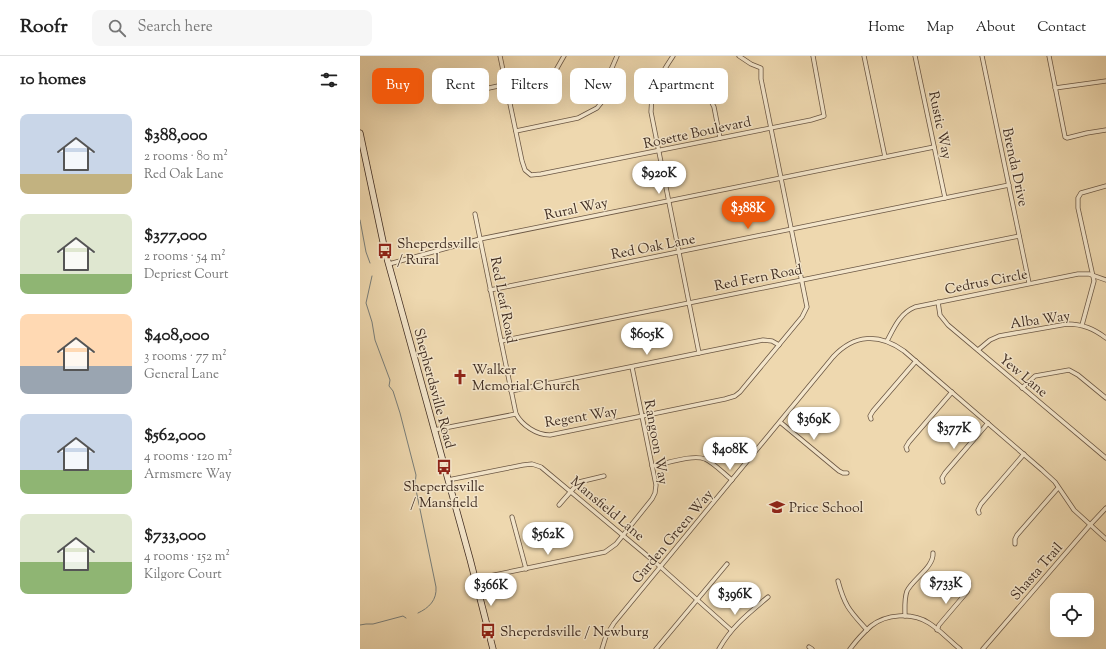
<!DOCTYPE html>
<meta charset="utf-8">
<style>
body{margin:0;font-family:"Sorts Mill Goudy",serif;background:#f6f6f6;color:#222;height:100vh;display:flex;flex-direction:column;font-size:15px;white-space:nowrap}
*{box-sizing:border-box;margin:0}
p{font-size:13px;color:#767676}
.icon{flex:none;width:22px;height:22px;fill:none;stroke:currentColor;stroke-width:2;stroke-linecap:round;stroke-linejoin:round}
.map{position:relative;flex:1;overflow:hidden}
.details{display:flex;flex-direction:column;background:#fff;width:360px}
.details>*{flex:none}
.top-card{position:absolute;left:12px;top:12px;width:380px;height:36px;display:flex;gap:8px}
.fabs{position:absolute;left:690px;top:537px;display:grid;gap:8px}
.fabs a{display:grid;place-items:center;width:44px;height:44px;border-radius:8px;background:#fff;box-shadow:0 4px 16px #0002;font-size:20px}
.price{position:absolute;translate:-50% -34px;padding:0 9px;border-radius:14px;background:#fff;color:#222;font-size:13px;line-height:26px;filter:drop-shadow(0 1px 2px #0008)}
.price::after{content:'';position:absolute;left:50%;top:24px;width:12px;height:9px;margin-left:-6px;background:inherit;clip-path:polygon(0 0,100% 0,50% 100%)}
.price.selected{background:#ea580c;color:#fff}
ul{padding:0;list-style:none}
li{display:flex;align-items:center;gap:12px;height:100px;padding:0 20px}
li span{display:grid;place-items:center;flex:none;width:112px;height:80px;border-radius:8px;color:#555}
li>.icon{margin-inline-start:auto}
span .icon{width:48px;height:48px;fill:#fffc;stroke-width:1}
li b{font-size:17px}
h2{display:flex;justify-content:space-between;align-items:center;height:48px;padding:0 20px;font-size:17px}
.pill{padding:0 14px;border-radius:8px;background:#fff;box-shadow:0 4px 16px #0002;font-size:14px;line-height:36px}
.pill.selected{background:#ea580c;color:#fff}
header{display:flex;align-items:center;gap:24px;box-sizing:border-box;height:56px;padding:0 20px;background:#fff;border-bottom:1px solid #e0e0e0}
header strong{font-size:19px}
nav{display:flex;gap:22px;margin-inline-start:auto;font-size:14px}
.search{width:280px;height:36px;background:#f6f6f6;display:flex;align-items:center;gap:10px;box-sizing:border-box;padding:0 14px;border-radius:8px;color:#767676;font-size:15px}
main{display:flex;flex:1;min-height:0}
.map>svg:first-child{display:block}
</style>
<header>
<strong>Roofr</strong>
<div class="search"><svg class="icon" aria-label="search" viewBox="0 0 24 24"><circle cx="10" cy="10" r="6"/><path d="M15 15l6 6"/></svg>Search here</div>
<nav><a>Home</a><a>Map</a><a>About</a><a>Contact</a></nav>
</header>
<main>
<section class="details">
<h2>10 homes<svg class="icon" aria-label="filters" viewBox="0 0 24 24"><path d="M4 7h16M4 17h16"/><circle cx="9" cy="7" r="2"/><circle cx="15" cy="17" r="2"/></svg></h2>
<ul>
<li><span style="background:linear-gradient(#c9d6e8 75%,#c2b280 0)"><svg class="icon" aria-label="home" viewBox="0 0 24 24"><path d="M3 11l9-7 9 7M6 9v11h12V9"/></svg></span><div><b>$388,000</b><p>2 rooms · 80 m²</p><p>Red Oak Lane</p></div></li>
<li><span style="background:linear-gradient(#dfe7d0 75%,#8fb573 0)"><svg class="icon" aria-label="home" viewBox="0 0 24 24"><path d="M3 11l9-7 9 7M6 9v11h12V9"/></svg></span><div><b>$377,000</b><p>2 rooms · 54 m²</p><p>Depriest Court</p></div></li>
<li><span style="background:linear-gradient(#ffd9b3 65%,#9aa5b1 0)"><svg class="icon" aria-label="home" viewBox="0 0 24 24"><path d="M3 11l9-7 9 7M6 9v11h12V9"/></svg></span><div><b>$408,000</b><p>3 rooms · 77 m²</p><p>General Lane</p></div></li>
<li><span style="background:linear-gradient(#c9d6e8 70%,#8fb573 0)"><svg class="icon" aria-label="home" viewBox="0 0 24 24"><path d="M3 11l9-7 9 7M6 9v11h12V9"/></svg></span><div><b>$562,000</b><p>4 rooms · 120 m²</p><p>Armsmere Way</p></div></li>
<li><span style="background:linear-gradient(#dfe7d0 60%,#8fb573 0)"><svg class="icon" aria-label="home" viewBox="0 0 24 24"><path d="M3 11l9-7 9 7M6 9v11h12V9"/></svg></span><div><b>$733,000</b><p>4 rooms · 152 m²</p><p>Kilgore Court</p></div></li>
</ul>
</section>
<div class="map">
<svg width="746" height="593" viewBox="0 0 746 593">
<rect width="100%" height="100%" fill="#eed8af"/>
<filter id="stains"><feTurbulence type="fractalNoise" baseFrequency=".005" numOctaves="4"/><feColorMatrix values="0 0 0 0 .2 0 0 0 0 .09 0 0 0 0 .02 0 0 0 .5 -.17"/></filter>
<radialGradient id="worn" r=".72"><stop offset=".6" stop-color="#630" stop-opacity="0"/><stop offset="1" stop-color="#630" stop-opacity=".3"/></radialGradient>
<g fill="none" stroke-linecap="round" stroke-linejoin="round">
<!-- stream -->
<g stroke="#797f7b" stroke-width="1">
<path d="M0,164L6,196L10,207"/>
<path d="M12,220L6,247L12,266L15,284L30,324L29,330L33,335L40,357L56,419L55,429L76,531C77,544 69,552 58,557"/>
<path d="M0,569L6,568H13L43,560L46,562"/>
</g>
<defs>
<g id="street">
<path d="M140,0L162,105L165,114L171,119L181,118L451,64L464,60L453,0"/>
<path d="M313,0C301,18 291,34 291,56L339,297"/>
<path d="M504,0L525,101"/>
<path d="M555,0L585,142"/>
<path d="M622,0L669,227"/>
<path d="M689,0L705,81L707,82L727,77L746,74"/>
<path d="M129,32L170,23L196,14L204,0"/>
<path d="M695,32L746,25"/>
<path d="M348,39L354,51L360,82"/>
<path d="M156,75L218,62L237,52L241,47L248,21L257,0"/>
<path d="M115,158L156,358C162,369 176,379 190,379L365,343L375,340L380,336L442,261L447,251L401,23V12L391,8L379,0"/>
<path d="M29,208L120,183L574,91"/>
<path d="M130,234L649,129"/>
<path d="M578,246L580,259L588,269L746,402"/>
<path d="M722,269L734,225L718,152V142L721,137L746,130"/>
<path d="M141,285L659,180"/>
<path d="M527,285C534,272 540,257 555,251L718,218H729L746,224"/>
<path d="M618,294L630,284L639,280L707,268C723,268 734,273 746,282"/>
<path d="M662,332L675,320L709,314L718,319L746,342"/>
<path d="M151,335L403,284L412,285L419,289"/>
<path d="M511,363L510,360L513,355L556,305"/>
<path d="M420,366L479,415L483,417H487"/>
<path d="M74,374L156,358"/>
<path d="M547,394L546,391L549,386L592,336"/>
<path d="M292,410C305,408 332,398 345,403C354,407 364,418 372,424"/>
<path d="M88,424L163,409L172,408L181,411L296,507L371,574"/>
<path d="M583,426L582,422L585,417L628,367"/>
<path d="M199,449L219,426L244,420"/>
<path d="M619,457L618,454L621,448L664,398"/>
<path d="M152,461L166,513"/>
<path d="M655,488V483L657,479L698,432"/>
<path d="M115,523L245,496L256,488L292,443L295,437L296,429L272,311"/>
<path d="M478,525C485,551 490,555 507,574"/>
<path d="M545,560C545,553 544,543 547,535C553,523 574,511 573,497"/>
<path d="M577,574L579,569L607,536L609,528"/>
<path d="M449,591L452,593"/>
<path d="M242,593L246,580L254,567L473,301C494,278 519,277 544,295L682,414L695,426L714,454L746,483"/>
<path d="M296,593L367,508"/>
<path d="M359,593C372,570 388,558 408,541"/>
<path d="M490,593C496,585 503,577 511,570C526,558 552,556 569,567C580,574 590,585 600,593"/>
<path d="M623,593L730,469L746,452"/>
</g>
<path id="secondary" d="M0,77L25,195L110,503L133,593"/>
</defs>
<!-- street casing -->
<use href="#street" stroke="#6b5744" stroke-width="5"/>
<!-- secondary casing -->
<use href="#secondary" stroke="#3f2c21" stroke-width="7"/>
<!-- street -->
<use href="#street" stroke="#f4e6cb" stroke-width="3.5"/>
<!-- secondary -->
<use href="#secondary" stroke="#f4e6cb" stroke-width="5.5"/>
</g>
<!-- icons -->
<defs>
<symbol id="bus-bare" viewBox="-9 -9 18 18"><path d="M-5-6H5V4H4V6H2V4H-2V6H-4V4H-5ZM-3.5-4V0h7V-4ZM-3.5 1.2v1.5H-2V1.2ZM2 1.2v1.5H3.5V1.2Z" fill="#8f2418" stroke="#f4e6cb" stroke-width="2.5" paint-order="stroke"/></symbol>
<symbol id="church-bare" viewBox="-9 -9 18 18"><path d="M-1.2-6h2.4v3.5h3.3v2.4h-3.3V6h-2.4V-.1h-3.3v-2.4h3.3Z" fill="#8f2418" stroke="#f4e6cb" stroke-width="2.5" paint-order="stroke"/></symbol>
<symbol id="school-bare" viewBox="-9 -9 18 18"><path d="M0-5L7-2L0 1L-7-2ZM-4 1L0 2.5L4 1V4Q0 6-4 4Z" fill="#8f2418" stroke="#f4e6cb" stroke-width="2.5" paint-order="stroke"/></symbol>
</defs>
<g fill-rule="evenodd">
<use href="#bus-bare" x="14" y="184" width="22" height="22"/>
<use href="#church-bare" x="89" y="310" width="22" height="22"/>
<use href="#bus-bare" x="73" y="400" width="22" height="22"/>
<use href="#school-bare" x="406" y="440" width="22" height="22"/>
<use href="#bus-bare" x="117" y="564" width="22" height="22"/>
</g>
<g text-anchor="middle" stroke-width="3" stroke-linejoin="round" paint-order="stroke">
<!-- street labels -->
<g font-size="14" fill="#3f2c21" stroke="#f4e6cb">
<text transform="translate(581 69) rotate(78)" y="5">Rustic Way</text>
<text transform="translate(337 76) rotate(-12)" y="5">Rosette Boulevard</text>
<text transform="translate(656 111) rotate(78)" y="5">Brenda Drive</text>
<text transform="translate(216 152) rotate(-12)" y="5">Rural Way</text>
<text transform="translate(293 190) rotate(-11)" y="5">Red Oak Lane</text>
<text transform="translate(398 221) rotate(-11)" y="5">Red Fern Road</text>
<text transform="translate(626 225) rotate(-11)" y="5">Cedrus Circle</text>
<text transform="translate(144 244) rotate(79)" y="5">Red Leaf Road</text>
<text transform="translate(680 263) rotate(-8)" y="5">Alba Way</text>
<text transform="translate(664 319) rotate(40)" y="5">Yew Lane</text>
<text transform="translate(75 332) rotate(75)" y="5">Shepherdsville Road</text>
<text transform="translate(221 360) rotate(-9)" y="5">Regent Way</text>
<text transform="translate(297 386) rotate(80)" y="5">Rangoon Way</text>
<text transform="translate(248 452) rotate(40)" y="5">Mansfield Lane</text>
<text transform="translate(312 480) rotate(-50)" y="5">Garden Green Way</text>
<text transform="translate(676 515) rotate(-49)" y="5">Shasta Trail</text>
</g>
<!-- poi labels -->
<g font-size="14" fill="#3f2c21" stroke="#f4e6cb" text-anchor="start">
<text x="37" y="192">Sheperdsville<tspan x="37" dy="16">/ Rural</tspan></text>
<text x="112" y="318">Walker<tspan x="112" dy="16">Memorial Church</tspan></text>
<text x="84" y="435" text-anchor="middle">Sheperdsville<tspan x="84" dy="16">/ Mansfield</tspan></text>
<text x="429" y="456">Price School</text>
<text x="140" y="580">Sheperdsville / Newburg</text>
</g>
</g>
<rect width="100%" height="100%" filter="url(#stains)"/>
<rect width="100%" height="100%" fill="url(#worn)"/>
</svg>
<div class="fabs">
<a><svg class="icon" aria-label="locate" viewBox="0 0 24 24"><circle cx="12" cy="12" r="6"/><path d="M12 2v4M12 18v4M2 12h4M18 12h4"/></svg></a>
</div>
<b class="price" style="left:299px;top:139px">$920K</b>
<b class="price selected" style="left:388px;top:174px">$388K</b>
<b class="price" style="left:287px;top:300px">$605K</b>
<b class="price" style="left:454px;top:385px">$369K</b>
<b class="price" style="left:594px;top:394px">$377K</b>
<b class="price" style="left:370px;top:415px">$408K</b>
<b class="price" style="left:188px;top:500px">$562K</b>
<b class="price" style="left:586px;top:549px">$733K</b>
<b class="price" style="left:131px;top:551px">$366K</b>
<b class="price" style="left:375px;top:560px">$396K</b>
<div class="top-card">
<a class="pill selected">Buy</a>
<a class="pill">Rent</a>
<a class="pill">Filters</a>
<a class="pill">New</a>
<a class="pill">Apartment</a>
</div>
</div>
</main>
